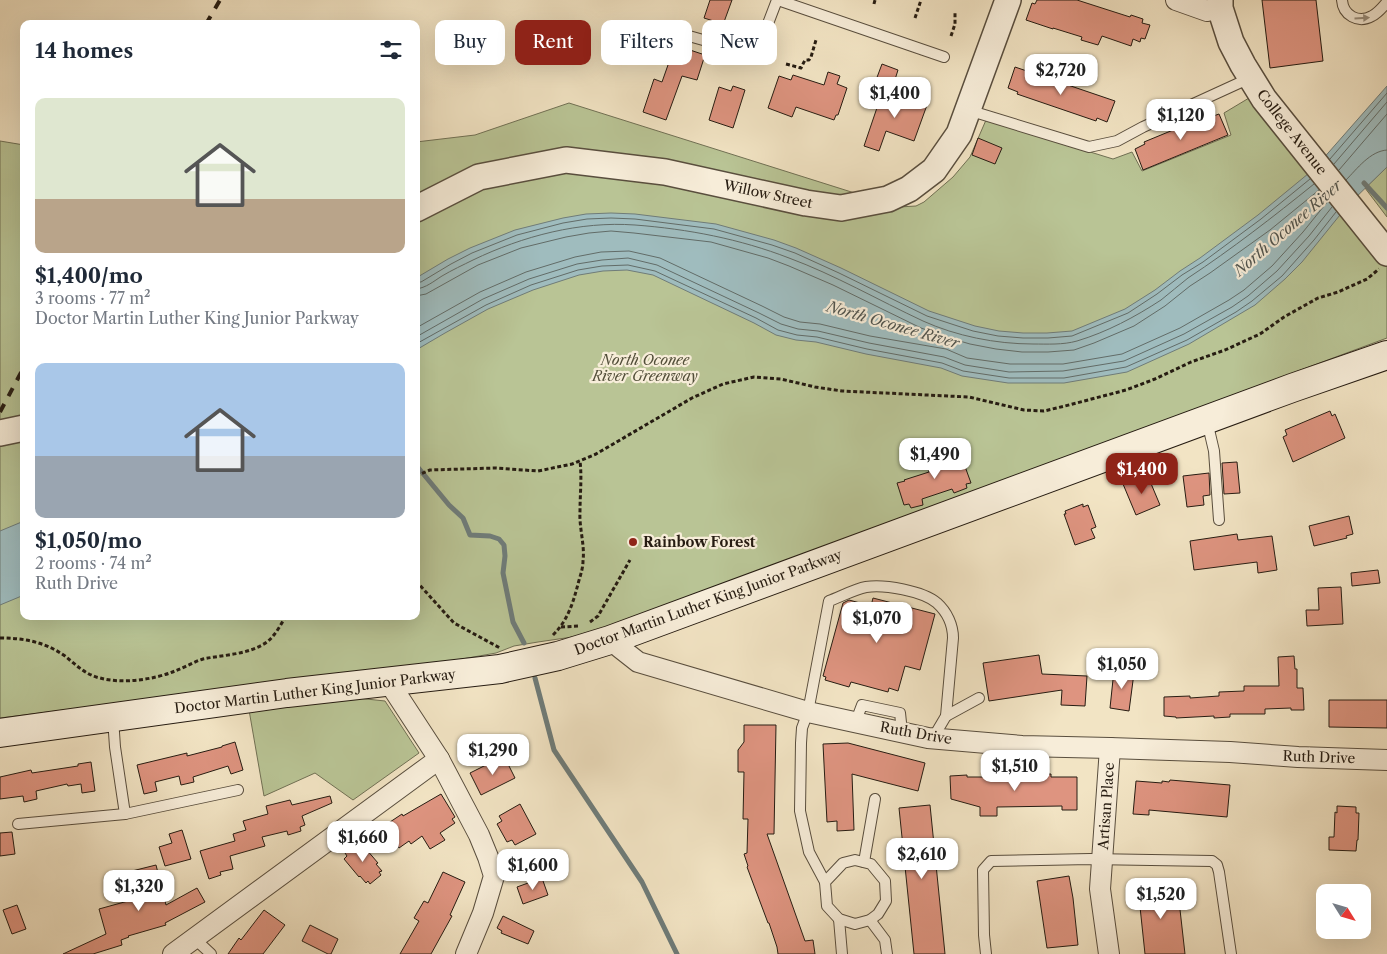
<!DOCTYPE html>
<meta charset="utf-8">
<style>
body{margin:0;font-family:"Libre Caslon Text",serif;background:#f6f6f7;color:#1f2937;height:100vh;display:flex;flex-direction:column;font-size:19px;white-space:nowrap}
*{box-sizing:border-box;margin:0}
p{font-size:16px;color:#747a83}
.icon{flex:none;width:28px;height:28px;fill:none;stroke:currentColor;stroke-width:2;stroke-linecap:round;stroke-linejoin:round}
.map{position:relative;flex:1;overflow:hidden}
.details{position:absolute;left:20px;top:20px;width:400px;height:600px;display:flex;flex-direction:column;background:#fff;border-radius:10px;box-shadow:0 5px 20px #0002}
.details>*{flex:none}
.hud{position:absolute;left:435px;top:20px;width:475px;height:45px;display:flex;gap:10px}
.needle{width:32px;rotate:127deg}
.tools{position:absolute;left:1316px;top:884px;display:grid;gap:10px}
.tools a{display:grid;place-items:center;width:55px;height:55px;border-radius:10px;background:#fff;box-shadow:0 5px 20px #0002;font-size:25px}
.price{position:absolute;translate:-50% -42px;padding:0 11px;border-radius:10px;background:#fff;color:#222;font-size:16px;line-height:32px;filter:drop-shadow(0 1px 2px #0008)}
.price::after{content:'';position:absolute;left:50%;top:30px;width:15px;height:11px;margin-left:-8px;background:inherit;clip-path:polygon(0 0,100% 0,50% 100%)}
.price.selected{background:#8f2418;color:#fff}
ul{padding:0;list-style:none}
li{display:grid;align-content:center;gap:10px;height:265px;padding:0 15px}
li span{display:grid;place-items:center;height:155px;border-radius:10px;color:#555}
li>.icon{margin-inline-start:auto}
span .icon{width:90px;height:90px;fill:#fffc;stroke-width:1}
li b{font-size:21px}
h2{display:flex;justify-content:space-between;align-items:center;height:60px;padding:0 15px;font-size:21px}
.tag{padding:0 18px;border-radius:10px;background:#fff;box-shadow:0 5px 20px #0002;font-size:18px;line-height:45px}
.tag.selected{background:#8f2418;color:#fff}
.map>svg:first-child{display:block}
</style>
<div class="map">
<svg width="1387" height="954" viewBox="0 0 1387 954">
<rect width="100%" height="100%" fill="#f2e4c4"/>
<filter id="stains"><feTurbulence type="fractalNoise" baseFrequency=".004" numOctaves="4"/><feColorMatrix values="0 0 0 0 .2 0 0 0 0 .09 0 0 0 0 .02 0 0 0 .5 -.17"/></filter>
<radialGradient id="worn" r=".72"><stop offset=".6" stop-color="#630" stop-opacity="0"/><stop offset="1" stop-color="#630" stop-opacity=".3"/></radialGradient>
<!-- green -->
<g fill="#b9c495" stroke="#707054">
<path d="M1249,98L1309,174L1387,267V338L586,635L538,642L514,646L496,653L445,662L0,718V141L24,145V616H416V142L475,135L569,103L899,207L916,206L924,202L953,177L970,157L986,120L1113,159L1132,152L1142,171L1231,135L1224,113Z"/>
<path d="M1387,167V217L1365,188Z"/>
<path d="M329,695L385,701L419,753L353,800L315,773L264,796L249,710Z"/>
</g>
<!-- water -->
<g fill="#9fbcbe" stroke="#6f7c79">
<path d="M1387,86V167L1348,205L1302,262L1285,279L1255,305L1189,344L1127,372L1064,383H1008L962,376L941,368L866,354L816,342L796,340L776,335L754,323L653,275L627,270L603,271L579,275L533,290L488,309L445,333L416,350V278L448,259L470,248L515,230L563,218L586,214L611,213L635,214L716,224L774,240L796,248L841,268L929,311L975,326L999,331L1023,333H1047L1072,331L1125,309L1155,290L1180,271L1200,258L1258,215L1314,169Z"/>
<path d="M24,521V595L0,605V531Z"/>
</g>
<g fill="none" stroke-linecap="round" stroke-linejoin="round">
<!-- shore -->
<g stroke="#626c68" stroke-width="1">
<path d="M1330,159L1387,93"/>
<path d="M1334,164L1387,102"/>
<path d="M1339,170L1387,114"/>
<path d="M1346,180C1357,169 1370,151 1387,150"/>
<path d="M416,282H421L451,264L472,253L517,235L563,223L587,219L611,218L635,219L714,229L772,245L795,253L839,273L927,316L973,331L998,336L1023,338H1048L1072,336L1128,313L1157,294L1182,275L1203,262L1261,219L1310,179"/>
<path d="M416,289C426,288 434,281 442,276C452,270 463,265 473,260C523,236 580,221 635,225C688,229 740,239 789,258C835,275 878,300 923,321C956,336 996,344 1033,344C1047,344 1063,345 1077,341C1107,332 1135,317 1161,300C1170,293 1179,285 1188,278C1232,249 1273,217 1314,184"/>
<path d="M416,296L426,294L478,265L521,248L566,237L589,233L611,231L634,233L711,242L768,258L789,266L833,285L921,328L946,337L970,344L996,349L1022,352H1048L1074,350L1094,343L1134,326L1165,306L1190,286L1210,273L1270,230L1319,190"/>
<path d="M416,328L480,292L526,272L575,257L601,252L629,251L660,258L762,306L784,317L800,322L820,324L870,336L946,349L967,358L1010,364H1063L1122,354L1180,328L1229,300L1244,290L1272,266L1303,232L1328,201"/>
<path d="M416,337L483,299L529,279L577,264L602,260L628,258L657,265L759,313L781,324L798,329L818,331L869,343L944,357L965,365L1009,372L1063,371L1124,361L1184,334L1232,307L1248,296L1277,271L1309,236L1332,207"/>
<path d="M416,344L486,305L531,285L578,270L602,266L628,265L655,271L756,318L778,330L797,335L817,337L867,349L942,363L963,371L1009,378H1064L1126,367L1187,340L1236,312L1252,301L1282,276L1314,240L1336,212"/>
</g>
<!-- stream -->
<g stroke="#6f7c79" stroke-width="5">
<path d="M1364,183L1387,208"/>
<path d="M416,465L449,505L463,518L470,535L490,536L499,539L504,545L505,556L503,573L513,622L524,643"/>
<path d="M535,678L554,750L642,882L677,954"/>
</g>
</g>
<!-- building -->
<g fill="#de9480" stroke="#261c12">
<path d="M710,0H732L724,22L721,21L720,23L704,18Z"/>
<path d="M1037,0H1077L1130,17L1131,15L1143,19L1142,23L1150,25L1145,39L1141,38L1140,42L1133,39L1131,46L1102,36L1098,45L1081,40L1082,37L1053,28V29L1026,20L1032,3L1035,4Z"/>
<path d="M1262,0H1316L1323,61L1270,68Z"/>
<path d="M675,45L705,55L697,80L682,76L666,120L643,112L654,79L662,82Z"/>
<path d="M882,64L898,70L892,89L880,85L881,82L876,80Z"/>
<path d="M1015,67L1115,101L1107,122L1097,118L1096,121L1017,94L1018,92L1008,88Z"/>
<path d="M828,72L840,76L837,84L847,88L838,115H836L834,120L796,107L792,117L768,108L779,76L791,80L793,75L824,85Z"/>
<path d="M733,86L745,90L733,128L709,120L719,87L731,91Z"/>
<path d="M883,90L927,105L914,141L886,131L879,151L864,146Z"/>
<path d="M1219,114L1228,135L1143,170L1135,149L1145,144L1144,142L1207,116L1208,118Z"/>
<path d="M978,138L1002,148L995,164L972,155Z"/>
<path d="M1330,411L1332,416L1335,414L1345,438L1293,462L1283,437L1287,435L1285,430Z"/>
<path d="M952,452L956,463L963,461L971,483L966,484L967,488L954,493L952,489L922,499L923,505L911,508L909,504L904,505L897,483L905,481L904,480L929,472L925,461Z"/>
<path d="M1237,462L1240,493L1224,494L1222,463Z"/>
<path d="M1209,473L1210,495L1203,496L1204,505L1187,507L1183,476Z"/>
<path d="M1147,474L1160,505L1136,515L1123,484Z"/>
<path d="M1083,504V507L1088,505L1096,527L1091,529L1095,538L1075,545L1064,514H1066L1065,511Z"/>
<path d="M1349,516L1353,534L1346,536L1347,538L1314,546L1309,526Z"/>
<path d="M1237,534L1238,540L1272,536L1277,570L1258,573L1257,562L1194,570L1190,541Z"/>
<path d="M1378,570L1380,583L1352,586L1351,573Z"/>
<path d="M1341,587L1343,624L1307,626L1306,610H1319L1318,588Z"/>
<path d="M873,598L935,614L920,670L905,666L898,691L889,688L888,692L851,682L849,687L825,680L826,677L823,676L843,603L849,600L871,606Z"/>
<path d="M1039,655L1042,674L1087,676L1085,706L1061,705L1062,690L989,701L983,663Z"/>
<path d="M1294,656L1295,669H1297V688H1303L1304,710H1291V708L1265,709V714H1230V717L1214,718V716L1176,718V717L1164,716V697L1190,696V698L1219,696V692L1244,691V686H1279L1278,657Z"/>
<path d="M1114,670L1134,673L1129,711L1110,708Z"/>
<path d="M1329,700H1387V728L1329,727Z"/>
<path d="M744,725H776L774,834H767L805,941L813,940L815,954H778L777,947L769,923H768L747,867L748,866L744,854L747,853L748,819H743L744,772H738V750L744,742Z"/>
<path d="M235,742L243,770L231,774L228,766L193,777L194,782L181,785L179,776L155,782L157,791L144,794L137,765L187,753V756L222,747V746Z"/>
<path d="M848,743L925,763L918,791L852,774L854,830L837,831V821L827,822L823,744Z"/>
<path d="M504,756L515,778L481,795L470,773Z"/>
<path d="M91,762L95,791L82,793L81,784L68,786L67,784L36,791L37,799L24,802L23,796L0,799V777L31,770L32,773L78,766V764Z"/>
<path d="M1035,774H1051V777H1077V810H1062V806L997,807V816H980V807L951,799L950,776L967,775V777H1008V775Z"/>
<path d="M1170,780L1230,785L1227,817L1149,810V815L1133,814L1136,781L1162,783V781L1169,782Z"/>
<path d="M441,794L455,817L452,819L455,823L440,833L445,840L430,849L422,836L411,844L409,841L399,848L384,826L402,814L403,816Z"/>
<path d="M330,796L332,803L302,816L305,825L300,827L301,831L288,835L287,831L262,837L265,846L230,856L233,869L220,872L221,875L209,879L200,851L235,841L233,834L246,830L243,821L268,814L266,806L290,800L292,805Z"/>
<path d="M520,804L536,834L515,845L512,840L507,842L497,824L502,821L499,816Z"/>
<path d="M930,805L945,954H914L899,808Z"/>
<path d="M1337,806L1356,807V813H1359L1358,840H1357L1356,851L1329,850V837H1334L1335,812L1337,813Z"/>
<path d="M182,830L191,859L165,866L159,847L172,843L169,834Z"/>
<path d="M12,832L15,854L0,856V833Z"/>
<path d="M360,842L378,863L376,864L382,871L379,872L381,875L370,884L368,881L366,883L360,876L359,877L344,859L347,856L345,853Z"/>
<path d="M156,865L166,905L197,888L205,902L165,923L166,925L128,936L129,937L121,940L122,945L93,954H63L106,934L99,909L128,901L126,894L138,891L132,871Z"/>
<path d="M443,872L465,882L450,915L452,916L431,954H400L419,921L414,918L424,901L428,903Z"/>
<path d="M1069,876L1073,898L1078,945L1047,948L1037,881Z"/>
<path d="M542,878L548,895L523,904L517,887Z"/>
<path d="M1177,883L1185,954H1145L1138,888Z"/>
<path d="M17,905L26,929L12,934L3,910Z"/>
<path d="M264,910L285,925L263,954H228L239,938L241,940Z"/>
<path d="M503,916L534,931L528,944L501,933L502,931L497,928Z"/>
<path d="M310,925L338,939L331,954H328L302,941Z"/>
</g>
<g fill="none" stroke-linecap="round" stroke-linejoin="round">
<defs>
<g id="service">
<path d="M778,0L944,57"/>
<path d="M1342,0C1343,15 1358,24 1372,16C1378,13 1383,7 1387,2"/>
<path d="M658,37L677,34L689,36L756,55L777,0"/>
<path d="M968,110L1089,147L1117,141L1143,127L1250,78"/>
<path d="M1207,421L1214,451L1219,520"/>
<path d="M946,716L979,698"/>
<path d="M113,718L115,747L125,814L238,790"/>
<path d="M856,721L862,705L900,713L902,732"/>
<path d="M18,824L125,814"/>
<path d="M855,860L871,864L885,881L886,901L878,914L870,920L855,924L839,919L827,906L825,882L843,863Z"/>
<path d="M864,862L875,799"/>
<path d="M825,882L809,852L800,811L801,743L802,728L808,712L829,601C840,597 855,589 866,587C884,584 923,591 937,603C947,612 953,625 953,638L946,716L933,738"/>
<path d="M839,919L842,954"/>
<path d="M870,920L885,940L887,954"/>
<path d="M195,939L211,954"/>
<path d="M986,954L984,935L983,870L991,861L1090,859L1212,861L1217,865L1219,872L1231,954"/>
</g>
<g id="minor">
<path d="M1176,0L1207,11L1220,8"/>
<path d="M610,640L638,662L808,712L928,738L1022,746L1110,748L1230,752L1298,757L1387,760"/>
<path d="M388,681L439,759L479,835L488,857L494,876L483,913L466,954"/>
<path d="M173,954L439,759"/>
<path d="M1109,954L1100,889L1110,748"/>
</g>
<g id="tertiary">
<path d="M1220,0V8L1231,42L1243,65L1264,99L1387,253"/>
<path d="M416,209L479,177L566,160L665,172L806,203L841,208L888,199L909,189L934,170L959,134L1008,0"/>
<path d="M0,433L24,428"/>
</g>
<path id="secondary" d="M0,733L287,693L500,669L558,656L610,640L1292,388L1387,355"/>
</defs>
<!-- service casing -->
<use href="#service" stroke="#594e3e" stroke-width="12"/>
<!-- minor casing -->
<use href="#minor" stroke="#594e3e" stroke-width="22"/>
<!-- tertiary casing -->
<use href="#tertiary" stroke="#594e3e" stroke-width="28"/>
<!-- secondary casing -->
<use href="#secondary" stroke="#261c12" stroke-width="30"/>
<!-- path -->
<g stroke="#261c12" stroke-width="3" stroke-dasharray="4 2.5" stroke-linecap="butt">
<path d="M874,4L875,0"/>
<path d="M915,18L921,0"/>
<path d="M951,36L955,24V12"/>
<path d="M786,64L801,68L805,60H809L811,57L816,40"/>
<path d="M416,476L430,470L495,468L538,471L572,464L596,454L692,398L723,384L754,377L781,379L815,387L842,391L969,397L1024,410L1044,411L1065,406L1126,390L1155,379L1191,362L1225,350L1260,334L1284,317L1318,298L1338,292L1367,279L1379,269"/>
<path d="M416,581L454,623L500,648"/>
<path d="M590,622L598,616L630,560"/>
<path d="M561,627L579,626"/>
<path d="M553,635C568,620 573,603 578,584C580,576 583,569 583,561C585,545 579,528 580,511C580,494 582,478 580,461"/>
<path d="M0,638C24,638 45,642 65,656C76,665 86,675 100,678C122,684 153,680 175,671C184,668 193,662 203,659C222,655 244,655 262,645C273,640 280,626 286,616"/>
</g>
<!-- service -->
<use href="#service" stroke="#f7edd9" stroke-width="10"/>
<!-- minor -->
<use href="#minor" stroke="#f7edd9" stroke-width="20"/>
<!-- tertiary -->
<use href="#tertiary" stroke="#f7edd9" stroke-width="25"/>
<!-- secondary -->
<use href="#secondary" stroke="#f7edd9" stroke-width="28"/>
<!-- rail -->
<g stroke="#261c12" stroke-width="4" stroke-dasharray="9 9" stroke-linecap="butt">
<path d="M206,24L220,0"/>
<path d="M0,412L24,367"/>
</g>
</g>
<!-- one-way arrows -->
<defs><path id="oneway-solid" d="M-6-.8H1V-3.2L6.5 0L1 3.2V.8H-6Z" transform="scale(1.25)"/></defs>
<use fill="#998f7f" href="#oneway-solid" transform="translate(1362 18) rotate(-3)"/>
<!-- markers -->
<circle fill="#8f2418" stroke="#f7edd9" stroke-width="2" cx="633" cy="542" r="5"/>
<g text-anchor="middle" stroke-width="4.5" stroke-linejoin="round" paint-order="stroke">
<!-- street labels -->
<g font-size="14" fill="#261c12" stroke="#f7edd9">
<text transform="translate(1292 132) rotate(52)" y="5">College Avenue</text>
<text transform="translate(768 194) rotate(12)" y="5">Willow Street</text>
<text transform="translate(708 602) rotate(-20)" y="5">Doctor Martin Luther King Junior Parkway</text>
<text transform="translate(315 691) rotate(-7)" y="5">Doctor Martin Luther King Junior Parkway</text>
<text transform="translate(916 733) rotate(10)" y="5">Ruth Drive</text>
<text transform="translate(1319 757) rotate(2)" y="5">Ruth Drive</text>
<text transform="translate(1106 806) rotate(-86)" y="5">Artisan Place</text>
</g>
<!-- park labels -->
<g font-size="14" font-style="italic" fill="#524e39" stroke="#f7edd9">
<text x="645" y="365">North Oconee<tspan x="645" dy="16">River Greenway</tspan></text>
</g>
<!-- poi labels -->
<g font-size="14" font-weight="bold" fill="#261c12" stroke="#f7edd9" text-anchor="start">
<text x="643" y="547">Rainbow Forest</text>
</g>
<!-- water labels -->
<g font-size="15" font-style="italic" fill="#50544e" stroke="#f7edd9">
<text transform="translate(1288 228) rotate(-41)" y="5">North Oconee River</text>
<text transform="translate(893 325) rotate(16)" y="5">North Oconee River</text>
</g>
</g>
<rect width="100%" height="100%" filter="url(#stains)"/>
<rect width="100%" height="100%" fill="url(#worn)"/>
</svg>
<div class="tools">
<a><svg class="needle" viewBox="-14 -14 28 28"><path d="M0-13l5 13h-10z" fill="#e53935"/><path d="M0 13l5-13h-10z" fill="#747a83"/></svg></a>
</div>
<b class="price" style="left:1061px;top:96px">$2,720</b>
<b class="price" style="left:895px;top:119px">$1,400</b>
<b class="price" style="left:1181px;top:141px">$1,120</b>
<b class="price" style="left:935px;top:480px">$1,490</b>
<b class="price selected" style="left:1142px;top:495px">$1,400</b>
<b class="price" style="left:877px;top:644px">$1,070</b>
<b class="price" style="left:1122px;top:690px">$1,050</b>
<b class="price" style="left:493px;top:776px">$1,290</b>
<b class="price" style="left:1015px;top:792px">$1,510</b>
<b class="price" style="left:363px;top:863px">$1,660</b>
<b class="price" style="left:922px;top:880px">$2,610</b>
<b class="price" style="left:533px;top:891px">$1,600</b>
<b class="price" style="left:139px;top:912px">$1,320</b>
<b class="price" style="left:1161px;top:920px">$1,520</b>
<div class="hud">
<a class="tag">Buy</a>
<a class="tag selected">Rent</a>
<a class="tag">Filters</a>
<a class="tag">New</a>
</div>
<section class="details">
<h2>14 homes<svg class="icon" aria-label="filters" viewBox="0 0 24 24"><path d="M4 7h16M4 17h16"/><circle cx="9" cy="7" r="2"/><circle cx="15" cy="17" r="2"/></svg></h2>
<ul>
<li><span style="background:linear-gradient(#dfe7d0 65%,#b9a48a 0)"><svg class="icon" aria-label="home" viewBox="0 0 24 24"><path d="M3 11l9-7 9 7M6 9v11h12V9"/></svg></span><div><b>$1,400/mo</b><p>3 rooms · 77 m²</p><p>Doctor Martin Luther King Junior Parkway</p></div></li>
<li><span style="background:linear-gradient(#a9c7e8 60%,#9aa5b1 0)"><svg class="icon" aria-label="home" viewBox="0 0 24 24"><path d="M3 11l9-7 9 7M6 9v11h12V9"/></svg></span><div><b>$1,050/mo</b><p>2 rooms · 74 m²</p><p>Ruth Drive</p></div></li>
</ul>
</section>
</div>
